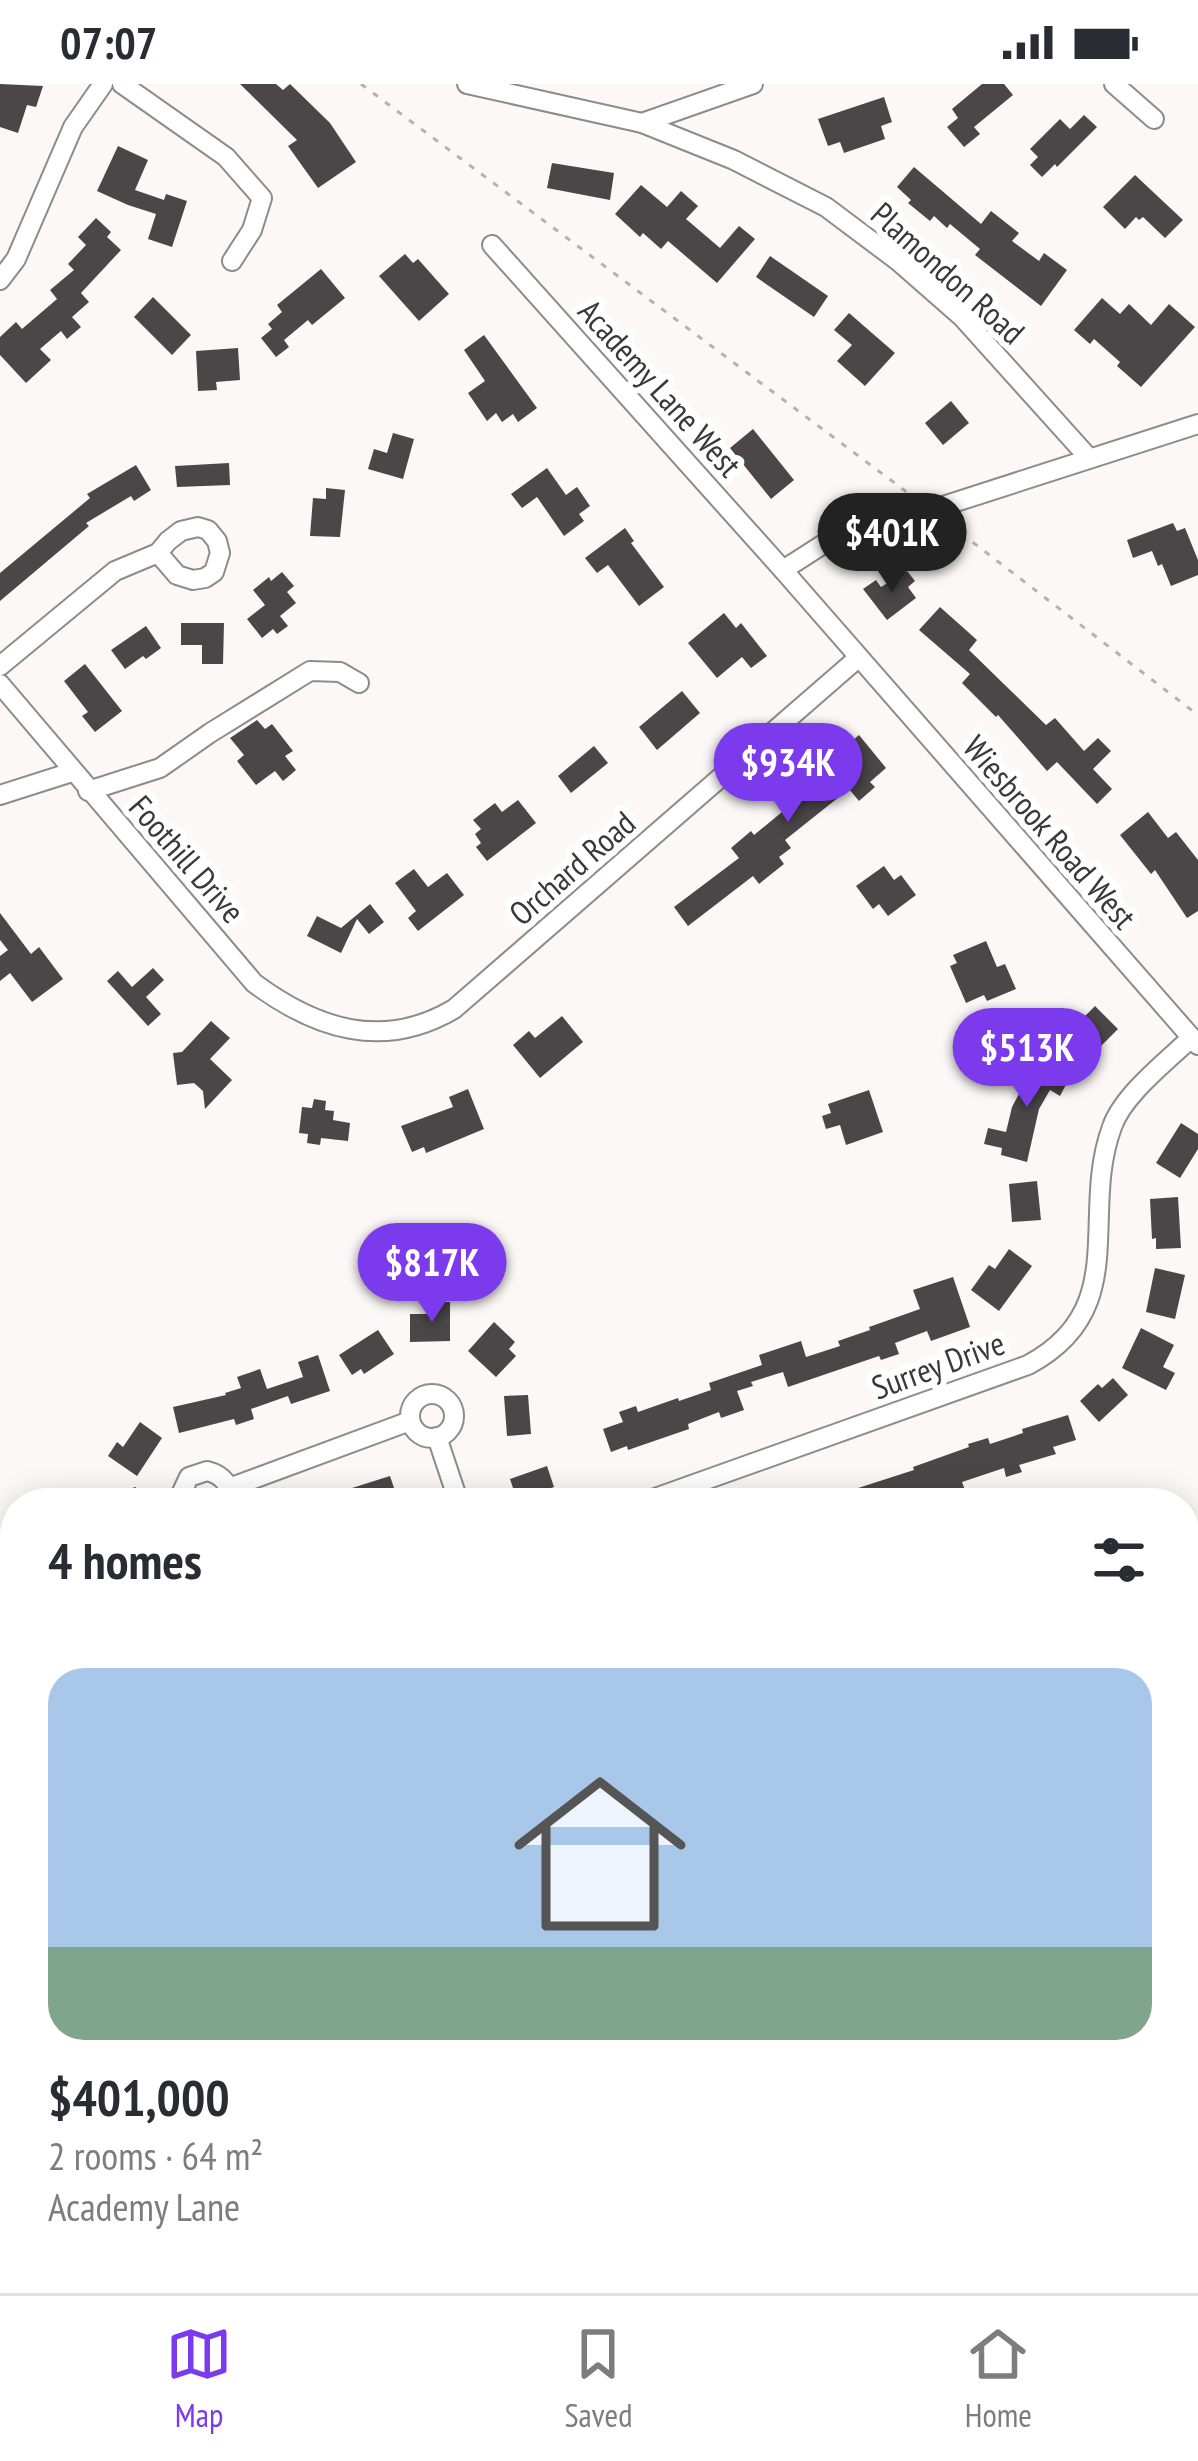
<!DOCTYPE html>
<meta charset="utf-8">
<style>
body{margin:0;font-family:"PT Sans Narrow",sans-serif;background:#f7f7f7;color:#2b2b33;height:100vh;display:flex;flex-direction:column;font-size:45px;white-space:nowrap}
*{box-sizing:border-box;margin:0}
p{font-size:39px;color:#7c7c81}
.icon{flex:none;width:66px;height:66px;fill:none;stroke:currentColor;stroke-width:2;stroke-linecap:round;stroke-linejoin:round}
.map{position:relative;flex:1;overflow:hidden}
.drawer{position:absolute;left:0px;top:1404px;width:1200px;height:807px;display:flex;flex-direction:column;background:#fff;border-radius:48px 48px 0 0;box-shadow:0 6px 30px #0003}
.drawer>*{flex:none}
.price{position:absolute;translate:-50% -102px;padding:0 27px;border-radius:42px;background:#7c3aed;color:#fff;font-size:39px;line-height:78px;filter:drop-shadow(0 3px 6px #0008)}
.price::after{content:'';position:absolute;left:50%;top:72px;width:36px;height:27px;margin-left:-18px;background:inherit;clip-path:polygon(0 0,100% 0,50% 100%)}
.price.selected{background:#222;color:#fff}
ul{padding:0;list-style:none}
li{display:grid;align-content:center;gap:24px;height:636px;padding:0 48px}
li+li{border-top:3px solid #e1e1e2}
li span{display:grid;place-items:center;height:372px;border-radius:36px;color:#555}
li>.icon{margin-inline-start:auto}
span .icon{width:216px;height:216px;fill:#fffc;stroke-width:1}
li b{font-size:51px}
h2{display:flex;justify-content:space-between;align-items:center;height:144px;padding:0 48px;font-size:51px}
.status{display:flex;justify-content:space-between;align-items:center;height:84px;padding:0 60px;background:#fff;direction:ltr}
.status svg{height:33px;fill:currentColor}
.tabs{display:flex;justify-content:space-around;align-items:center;height:168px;border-top:3px solid #e1e1e2;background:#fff;font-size:33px;color:#7c7c81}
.tabs a{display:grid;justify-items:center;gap:6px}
.tabs .selected{color:#7c3aed}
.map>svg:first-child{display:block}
</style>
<div class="status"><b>07:07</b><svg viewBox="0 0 49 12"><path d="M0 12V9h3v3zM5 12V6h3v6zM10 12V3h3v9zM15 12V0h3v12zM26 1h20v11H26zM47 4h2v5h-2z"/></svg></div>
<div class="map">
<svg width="1198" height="2209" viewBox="0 0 1198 2209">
<rect width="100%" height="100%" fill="#fdf8f8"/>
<!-- water -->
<path fill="#c8949c" d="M556,2196H663L668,2209H562Z"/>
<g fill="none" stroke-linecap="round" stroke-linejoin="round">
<!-- stream -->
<path stroke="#c8949c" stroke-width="4.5" d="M0,1460L15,1471"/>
</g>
<!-- building -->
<g fill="#4b4748">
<path d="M0,0L43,2L36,23L27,21L18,49L0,43Z"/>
<path d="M240,0H276L283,6L290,0L330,39L356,78L318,104L288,62L297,56Z"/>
<path d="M982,0H1004L1013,11L974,43L980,50L964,63L947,43L958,34L952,25Z"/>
<path d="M884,13L892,38L881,42L885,55L844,69L840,58L828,62L818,35Z"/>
<path d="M1084,31L1097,43L1057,83L1055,80L1042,93L1030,81L1038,73L1030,65L1060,35L1070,45Z"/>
<path d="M118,62L148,76L135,106L164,116L166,110L187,117L172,163L148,155L156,130L128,121L97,107Z"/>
<path d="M552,79L614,89L610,116L547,104Z"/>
<path d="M914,83L981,140L991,127L1019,149L1012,157L1039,177L1044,169L1067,186L1041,222L975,171L980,165L950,140L947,144L934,132L930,137L908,119L911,116L897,103Z"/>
<path d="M1135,91L1183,136L1165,154L1143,133L1139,136L1136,133L1125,145L1103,123Z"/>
<path d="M641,101L667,123L681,107L698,122L686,135L720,164L739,142L755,155L717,199L668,157L661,165L643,149L640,153L615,130Z"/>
<path d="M96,134L111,148L107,153L121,166L81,209L89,218L72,233L81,243L67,255L61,247L40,265L51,276L26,299L0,271V253L16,238L22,245L57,215L50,206L74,186L68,180L86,161L78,153Z"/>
<path d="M405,170L413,179L418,175L449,210L419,237L379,192Z"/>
<path d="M770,172L828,212L814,233L756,193Z"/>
<path d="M321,185L345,214L312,241L308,236L284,256L289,263L276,273L261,254L272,245L268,240L282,228L277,221Z"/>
<path d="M153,213L191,251L172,271L134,233Z"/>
<path d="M1102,214L1120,230L1129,220L1151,241L1169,220L1195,243L1141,303L1117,282L1120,278L1094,255L1090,260L1074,246Z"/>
<path d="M849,229L895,269L865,302L837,277L852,261L834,246Z"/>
<path d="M484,251L537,324L518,338L513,330L502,338L496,329L487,337L468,309L485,297L464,266Z"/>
<path d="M238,264L240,296L216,298L217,306L198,307L196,267Z"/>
<path d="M951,317L969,339L943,361L925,339Z"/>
<path d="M753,345L794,396L771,415L730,364Z"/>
<path d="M393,349L414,355L403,395L368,385L374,365L387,369Z"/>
<path d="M229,379L230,401L177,403L175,382Z"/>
<path d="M136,381L151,406L134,417L131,412L86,439L89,442L0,517V489L90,414L87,410Z"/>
<path d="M547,384L566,411L577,403L590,422L579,430L584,437L564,452L537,413L522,424L511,410Z"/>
<path d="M326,404L345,406L340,453L310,452L313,414L326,415Z"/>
<path d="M1173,439L1177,447L1185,444L1198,476V491L1171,502L1162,480L1158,482L1152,467L1133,474L1127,456Z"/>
<path d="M625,444L634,457L631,459L664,503L639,522L608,481L597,489L585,474Z"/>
<path d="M907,487L915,497L908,503L916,514L887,536L863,505L876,496L881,503Z"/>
<path d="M282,488L294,502L287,508L296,519L280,532L288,542L277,550L273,545L262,554L247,535L265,521L253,506L269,493L271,497Z"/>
<path d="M940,523L977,556L969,566L1046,641L1055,634L1084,667L1098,654L1111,667L1093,685L1112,705L1097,720L1057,678L1047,687L998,631L996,633L962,599L970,590L919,546Z"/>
<path d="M724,529L736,544L741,539L767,572L751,584L742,573L717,594L688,559Z"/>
<path d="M181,539H224L223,580H202V561H181Z"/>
<path d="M146,542L161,564L146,575L143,572L125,585L111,566Z"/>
<path d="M85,580L122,627L95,648L82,632L88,628L64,597Z"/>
<path d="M682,607L700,629L657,666L639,643Z"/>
<path d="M257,636L265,645L272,640L293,667L285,672L296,686L283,697L275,687L256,701L237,677L244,671L230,654Z"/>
<path d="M859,651L886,684L870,698L875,703L859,717L849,705L785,756L791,764L779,773L784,780L759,800L753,792L688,842L674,823L739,774L731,764L751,747L754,751L782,728L778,722L800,705L794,697L811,683L815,688Z"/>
<path d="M594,662L608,679L571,709L558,692Z"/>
<path d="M518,716L536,739L487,777L476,763L481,759L475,750L481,745L473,736L495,719L502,728Z"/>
<path d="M1148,728L1168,754L1176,748L1198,776V827L1187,834L1155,786L1151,790L1120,751Z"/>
<path d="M884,782L894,796L901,791L916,811L888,832L879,820L873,825L856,802Z"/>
<path d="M414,785L428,803L447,789L464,811L418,847L408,834L416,827L395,799Z"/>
<path d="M370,820L384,838L369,850L357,835L341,869L307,852L317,832L341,844Z"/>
<path d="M0,829L31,870L39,863L63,895L32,918L10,889L0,897V872L8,866L0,856Z"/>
<path d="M986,857L997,883L1005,880L1016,905L987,917L984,911L966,919L950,882L957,879L953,871Z"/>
<path d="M153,884L164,896L146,913L161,930L148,942L107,897L118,887L132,903Z"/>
<path d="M1095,922L1118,945L1086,977L1068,959L1089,938L1084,933Z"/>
<path d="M562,932L583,958L540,994L513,961L529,947L535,954Z"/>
<path d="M211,937L230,954L210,975L232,996L205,1025L203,1007L194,999L177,1001L173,969L182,968Z"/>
<path d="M1039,975L1070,993L1060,1012L1050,1006L1039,1025L1027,1078L1001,1071L1002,1064L984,1060L988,1044L1006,1048L1012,1023L1021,1006L1013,1001L1022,985L1031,990Z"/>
<path d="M468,1005L484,1045L426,1069L424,1063L412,1068L401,1042L453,1023L449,1013Z"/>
<path d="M869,1006L883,1048L846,1061L840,1041L826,1045L822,1032L831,1029L828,1020Z"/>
<path d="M314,1015L326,1017L325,1026L334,1027L333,1036L350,1039L348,1057L321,1054L320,1061L307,1059L308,1050L299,1049L302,1023L312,1024Z"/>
<path d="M1181,1039L1198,1050V1065L1180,1094L1156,1079Z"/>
<path d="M1037,1097L1041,1136L1012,1138L1009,1100Z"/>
<path d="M1178,1113L1181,1164L1156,1165V1154L1152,1155L1150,1115Z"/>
<path d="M1009,1165L1032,1182L999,1227L971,1206L989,1181L995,1185Z"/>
<path d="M1155,1184L1185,1191L1175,1235L1146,1228Z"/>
<path d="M953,1193L970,1243L931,1257L927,1247L895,1259L899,1270L881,1276L879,1272L788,1303L783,1288L751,1298L753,1302L737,1307L744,1326L721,1334L719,1328L688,1340L689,1345L628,1366L627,1362L611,1368L603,1345L623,1338L619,1328L636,1322L638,1328L678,1314L679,1317L711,1306L709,1299L762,1281L759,1271L801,1257L806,1273L840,1262L838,1257L870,1246L869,1243L920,1225L913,1206Z"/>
<path d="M435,1218H450V1257L410,1258V1230H435Z"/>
<path d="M494,1238L515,1258L509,1265L516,1272L496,1293L468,1267Z"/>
<path d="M1141,1244L1174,1261L1163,1283L1175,1289L1166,1306L1122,1284Z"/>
<path d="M378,1246L394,1270L364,1290L361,1285L352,1291L339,1271Z"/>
<path d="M318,1271L330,1307L291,1320L288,1312L251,1325L254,1335L236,1341L234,1335L179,1349L173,1323L226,1311L225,1309L241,1304L237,1293L260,1285L267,1305L303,1293L298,1278Z"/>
<path d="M1113,1294L1128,1311L1099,1338L1080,1317L1098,1300L1102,1304Z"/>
<path d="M528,1311L531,1350L507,1352L504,1312Z"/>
<path d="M1068,1331L1076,1356L1053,1363L1056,1370L1019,1381L1022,1388L1006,1393L1004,1384L962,1398L966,1409L947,1416L944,1406L904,1419H859L855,1405L914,1386L913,1383L969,1363L968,1360L988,1354L990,1360L1023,1349L1022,1345Z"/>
<path d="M140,1338L162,1354L137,1392L108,1372L117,1358L123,1363Z"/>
<path d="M547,1382L554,1403L541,1408L542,1413L518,1419L510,1395Z"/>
<path d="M390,1392L399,1419H314V1416Z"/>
<path d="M136,1403L140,1419H93V1414Z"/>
<path d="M1185,1696H1187L1198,1727V1748L1185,1753Z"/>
<path d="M3,1972L15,2010V2100L3,2104L0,2095V1973Z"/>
<path d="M1198,2037V2074L1185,2080V2043Z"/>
<path d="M437,2196H469L488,2209H428Z"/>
</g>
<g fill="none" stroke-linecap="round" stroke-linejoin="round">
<defs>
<g id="minor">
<path d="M122,0L226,73L262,114L252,146L232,177"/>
<path d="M467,0L642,39L734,76L826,123L898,177L962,233L1088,373"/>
<path d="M1114,0L1154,35"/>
<path d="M642,39L753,0"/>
<path d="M492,161L783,486L1198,961"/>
<path d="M0,196L16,175L73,43L103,0"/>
<path d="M783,486L822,461L1198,340"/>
<path d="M0,582L115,487L158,469L168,457L181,447L198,443L208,446L217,457L220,469L214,488L205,494L193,496L177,491L158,469"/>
<path d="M0,600L254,899C316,945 383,967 454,925L858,574"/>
<path d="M88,707L160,684L210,649L310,587L340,588L359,599"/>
<path d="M0,711L72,688"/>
<circle cx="432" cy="1332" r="22"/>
<path d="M437,1353L459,1419"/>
<path d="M229,1404L410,1337"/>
<path d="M182,1419L181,1410L189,1393L207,1387C223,1391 233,1402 228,1419"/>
<path d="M641,1419L1028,1281C1133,1225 1079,1132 1112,1043C1123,1011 1166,978 1191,954"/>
<path d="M1185,1508L1198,1502"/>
<path d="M1185,1801L1198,1797"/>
<path d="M0,1880L15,1875"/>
<path d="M138,2196L143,2209"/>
<path d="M861,2196L870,2209"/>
<path d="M982,2196L987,2209"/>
<path d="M918,2209L956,2196"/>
</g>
</defs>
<!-- minor casing -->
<use href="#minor" stroke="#8f8a8b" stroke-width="22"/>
<!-- path -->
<g stroke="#b6b2b2" stroke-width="3" stroke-dasharray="6 9" stroke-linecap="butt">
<path d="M361,0L912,412"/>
<path d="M949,440L1198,631"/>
<path d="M0,1560L15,1552"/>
</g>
<!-- minor -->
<use href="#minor" stroke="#fff" stroke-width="18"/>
</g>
<g text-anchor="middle" stroke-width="12" stroke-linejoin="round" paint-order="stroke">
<!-- street labels -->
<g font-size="33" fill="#3a3838" stroke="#fff">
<text transform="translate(948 189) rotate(42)" y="12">Plamondon Road</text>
<text transform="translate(660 304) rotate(48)" y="12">Academy Lane West</text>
<text transform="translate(1050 748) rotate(49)" y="12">Wiesbrook Road West</text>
<text transform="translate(187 775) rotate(49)" y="12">Foothill Drive</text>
<text transform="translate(572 784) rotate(-41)" y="12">Orchard Road</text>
<text transform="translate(938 1281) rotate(-20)" y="12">Surrey Drive</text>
</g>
</g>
</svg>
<b class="price selected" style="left:892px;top:511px">$401K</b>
<b class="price" style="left:788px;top:741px">$934K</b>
<b class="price" style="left:1027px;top:1026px">$513K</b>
<b class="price" style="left:432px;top:1241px">$817K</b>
<section class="drawer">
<h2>4 homes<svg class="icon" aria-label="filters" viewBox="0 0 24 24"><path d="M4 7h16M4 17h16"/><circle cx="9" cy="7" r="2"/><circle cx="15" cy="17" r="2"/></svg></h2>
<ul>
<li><span style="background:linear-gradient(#a9c7e8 75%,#7fa58c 0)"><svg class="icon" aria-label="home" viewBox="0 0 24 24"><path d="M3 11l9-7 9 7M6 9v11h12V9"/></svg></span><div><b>$401,000</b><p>2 rooms · 64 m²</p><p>Academy Lane</p></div></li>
</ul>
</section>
</div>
<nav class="tabs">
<a class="selected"><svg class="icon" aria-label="map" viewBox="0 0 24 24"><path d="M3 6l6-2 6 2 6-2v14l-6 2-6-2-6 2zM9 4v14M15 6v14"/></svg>Map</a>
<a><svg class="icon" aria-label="saved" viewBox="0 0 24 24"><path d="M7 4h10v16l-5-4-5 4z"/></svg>Saved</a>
<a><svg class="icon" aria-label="home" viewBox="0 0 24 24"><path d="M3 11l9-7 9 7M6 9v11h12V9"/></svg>Home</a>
</nav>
